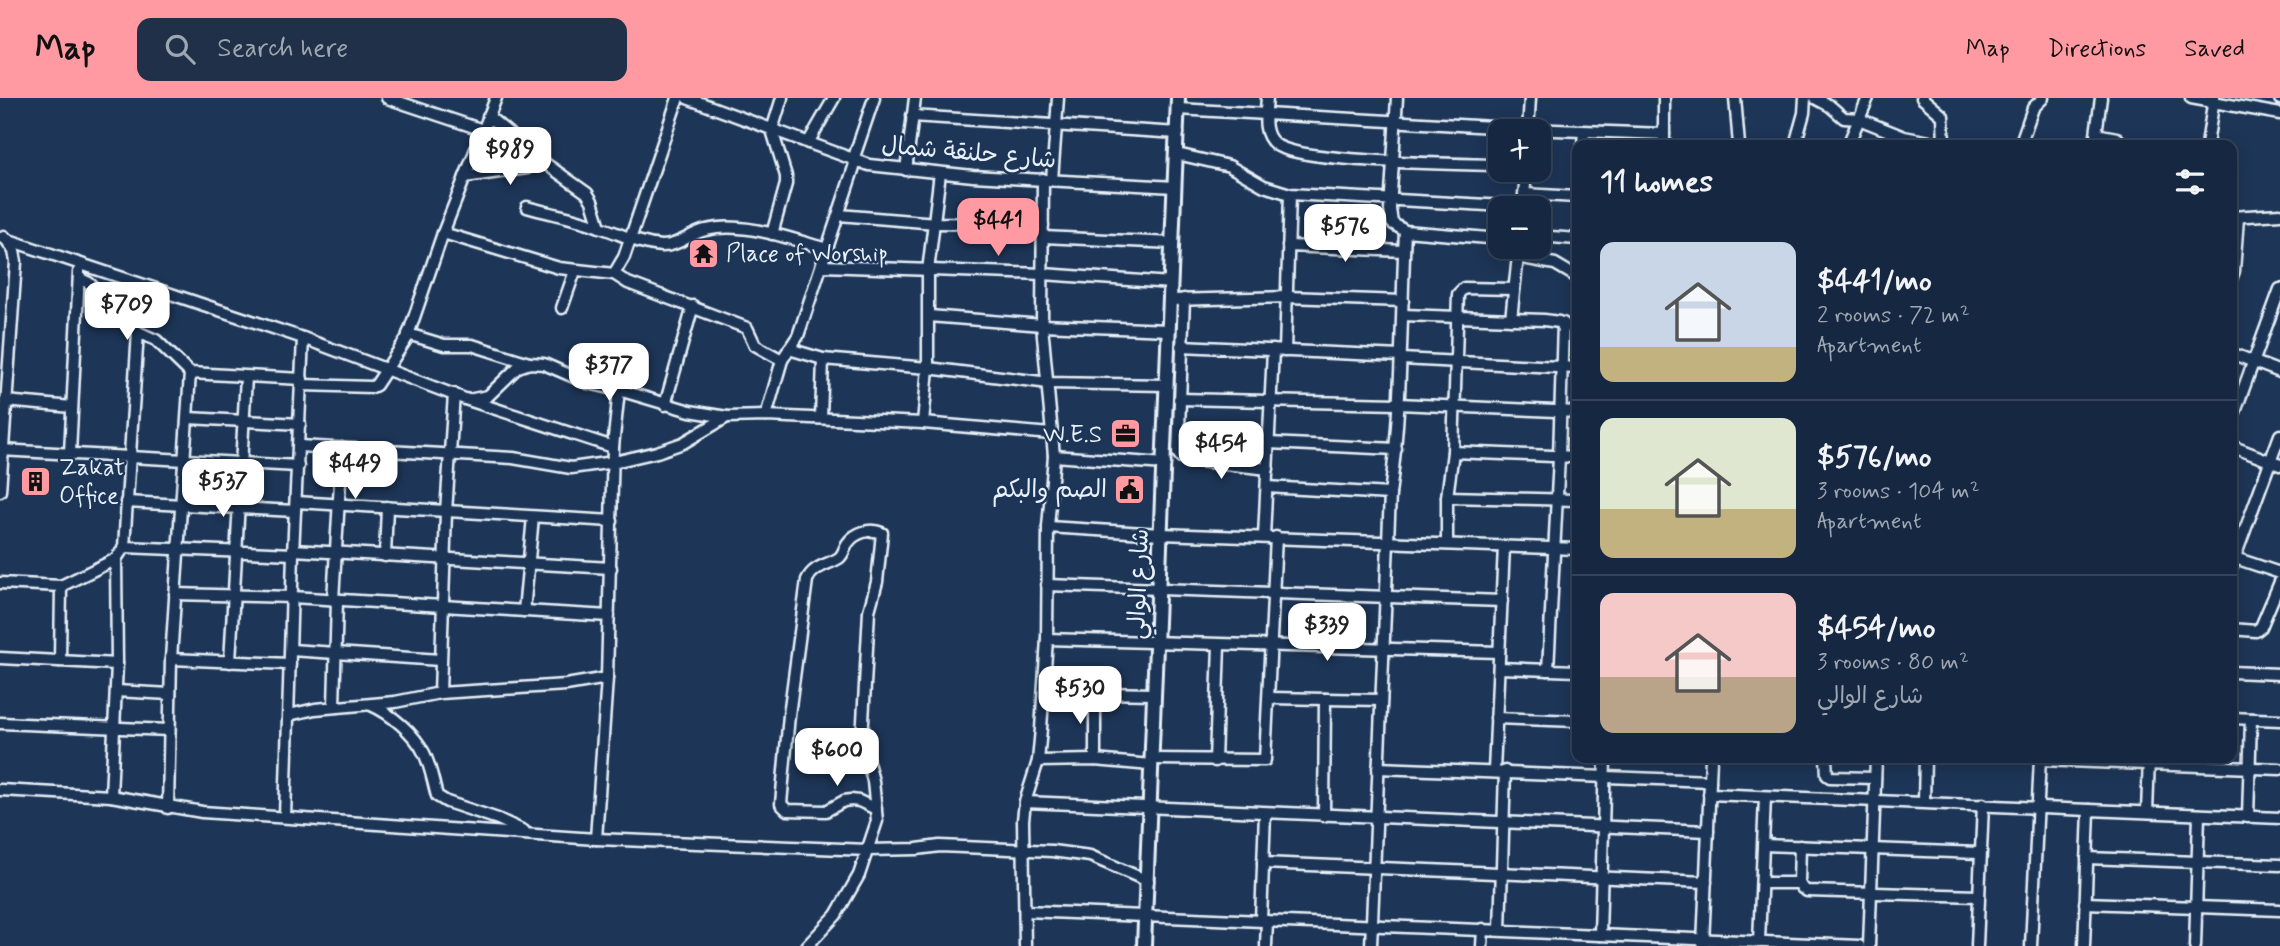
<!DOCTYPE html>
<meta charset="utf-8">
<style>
body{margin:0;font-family:Mynerve,"Playpen Sans Arabic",sans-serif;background:#1f3048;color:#f1f3f6;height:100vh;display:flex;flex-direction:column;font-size:26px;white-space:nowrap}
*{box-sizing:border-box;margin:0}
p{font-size:23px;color:#9ea6b1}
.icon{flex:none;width:38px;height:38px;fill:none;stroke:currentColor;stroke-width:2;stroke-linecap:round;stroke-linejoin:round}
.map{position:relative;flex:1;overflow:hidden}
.panel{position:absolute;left:1572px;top:42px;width:665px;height:623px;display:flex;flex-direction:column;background:#162841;border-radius:14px;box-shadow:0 4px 18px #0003,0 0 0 2px #35445a}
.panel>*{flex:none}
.tools{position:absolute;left:1488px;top:21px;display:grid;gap:14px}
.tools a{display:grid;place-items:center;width:63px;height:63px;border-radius:14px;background:#162841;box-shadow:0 4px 18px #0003,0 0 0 2px #35445a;font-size:35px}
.price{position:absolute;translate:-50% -60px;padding:0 16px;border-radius:14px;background:#fff;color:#222;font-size:23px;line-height:46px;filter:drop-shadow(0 2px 4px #0008)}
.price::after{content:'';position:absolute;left:50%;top:42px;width:21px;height:16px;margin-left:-10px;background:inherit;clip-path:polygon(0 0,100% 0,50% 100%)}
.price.active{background:#ff9aa2;color:#111}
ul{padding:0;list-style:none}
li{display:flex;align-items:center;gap:21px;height:175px;padding:0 28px}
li+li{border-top:2px solid #35445a}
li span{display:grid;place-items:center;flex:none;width:196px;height:140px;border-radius:14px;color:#555}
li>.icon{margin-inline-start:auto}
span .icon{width:84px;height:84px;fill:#fffc;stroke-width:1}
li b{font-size:30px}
h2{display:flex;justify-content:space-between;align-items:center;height:84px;padding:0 28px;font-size:30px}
header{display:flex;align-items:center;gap:42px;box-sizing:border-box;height:98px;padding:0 35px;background:#ff9aa2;color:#111}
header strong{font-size:33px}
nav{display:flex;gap:38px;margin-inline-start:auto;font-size:24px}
.search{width:490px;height:63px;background:#1f3048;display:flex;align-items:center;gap:18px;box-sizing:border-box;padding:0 24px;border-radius:14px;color:#9ea6b1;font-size:26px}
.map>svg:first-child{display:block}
</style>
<header>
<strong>Map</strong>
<div class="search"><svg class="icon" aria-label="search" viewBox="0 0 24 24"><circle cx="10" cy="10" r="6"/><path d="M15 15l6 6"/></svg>Search here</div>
<nav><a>Map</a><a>Directions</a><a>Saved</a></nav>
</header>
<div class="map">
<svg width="2280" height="848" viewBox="0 0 2280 848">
<rect width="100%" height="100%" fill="#1d3557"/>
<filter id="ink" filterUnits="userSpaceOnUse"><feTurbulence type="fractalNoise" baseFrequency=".0143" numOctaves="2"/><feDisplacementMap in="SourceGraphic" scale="14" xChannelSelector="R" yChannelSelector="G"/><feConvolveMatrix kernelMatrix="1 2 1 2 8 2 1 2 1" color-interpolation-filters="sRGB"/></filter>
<g filter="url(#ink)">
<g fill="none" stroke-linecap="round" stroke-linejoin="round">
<defs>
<g id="minor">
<path d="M387,0L483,32"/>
<path d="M687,0L869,67L973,78L1175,89"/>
<path d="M1267,0C1266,15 1261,35 1275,46C1297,65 1462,66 1500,67"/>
<path d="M1397,0L1390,111L1392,125L1405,133L1500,141"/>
<path d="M1664,0V47"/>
<path d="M1735,0L1739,47"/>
<path d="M1815,0L1830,8L1844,20L1859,21L1904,39L1946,47"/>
<path d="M1922,0L1943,18L1944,47"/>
<path d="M2101,0L2096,36L2117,40L2123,47"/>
<path d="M2191,0L2280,16"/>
<path d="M2280,0V1"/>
<path d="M1178,11L1528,31L1664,36"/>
<path d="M488,18L539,61L587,95L592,103L600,129"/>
<path d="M912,18L1178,35"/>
<path d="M1528,33L1530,0"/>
<path d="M808,45L834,0"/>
<path d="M1583,47L1584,34"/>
<path d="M1795,47L1804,15L1805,0"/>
<path d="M1848,47L1868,0"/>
<path d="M2020,47L2033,10L2043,0"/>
<path d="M2207,47L2214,0"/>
<path d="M1177,56L1229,68L1264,88L1290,96L1523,109"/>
<path d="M853,62L874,0"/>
<path d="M906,72L915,0"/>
<path d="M465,79L527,70L539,61"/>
<path d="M1052,82L1058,0"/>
<path d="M1524,96L1577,99"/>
<path d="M1524,99L1526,72"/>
<path d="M527,109C551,116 577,120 600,129C621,136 638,146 661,148C677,149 691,135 706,132C743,123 791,141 827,151"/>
<path d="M839,117L936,125L1043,127"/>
<path d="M2231,119L2280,116"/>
<path d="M443,135L559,170L614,176L628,185L747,230L755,247L782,262"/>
<path d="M772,136L786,86V78L772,32L782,0"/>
<path d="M1538,138L1577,141"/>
<path d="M0,139L303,240L465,301L613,349"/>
<path d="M1043,139L1173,145"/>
<path d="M1288,148L1404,153"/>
<path d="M1517,159L1555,166L1577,179"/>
<path d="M823,168L1043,176L1171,185"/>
<path d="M614,176L624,159L678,0"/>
<path d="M79,180L89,185L138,234L156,242L190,275L302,281"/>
<path d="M2231,181L2234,173L2238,120"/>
<path d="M1184,201L1178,355L1181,359L1191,362L1268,371"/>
<path d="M1170,202L1287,199L1403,203"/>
<path d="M562,210L575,173"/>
<path d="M1403,217L1544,222L1559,224L1577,232"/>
<path d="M929,218L1042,227L1169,232"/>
<path d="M1511,221L1519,149"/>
<path d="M408,236L444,247H472L529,265"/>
<path d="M1181,248L1401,258"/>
<path d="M789,251L823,261L928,270L1049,285L1167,287"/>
<path d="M1285,253L1290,96"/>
<path d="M2231,255L2280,274"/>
<path d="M1401,261L1577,270"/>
<path d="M302,287L372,289L376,287L407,240L443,135L496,0"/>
<path d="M473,301L488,298L518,269L530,265L544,266L588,285L619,292L690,313L727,319L766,318L923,325L1051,336"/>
<path d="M1179,301L1398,306L1577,314"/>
<path d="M5,303L72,309"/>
<path d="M665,307L693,208"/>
<path d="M766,318L782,262L798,238L856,63"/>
<path d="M188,320L300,326"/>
<path d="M821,320L823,261"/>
<path d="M923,325L928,270V173L940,75"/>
<path d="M2231,325L2280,191"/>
<path d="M1269,345L1396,351"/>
<path d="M299,348L513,360L571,370L614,364L657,354L683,345L727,319"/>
<path d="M2231,348L2280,367"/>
<path d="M0,352L298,368"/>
<path d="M1453,354L1577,359"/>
<path d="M70,355L79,174"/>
<path d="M1054,358L1165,366"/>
<path d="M1267,389L1390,396"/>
<path d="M0,393L16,164L14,153L4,138"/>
<path d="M1447,399L1577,402"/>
<path d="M126,404L295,413"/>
<path d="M296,404L612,423"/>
<path d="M1048,429L1161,436L1577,451"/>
<path d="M1264,439L1273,252"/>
<path d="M1447,446V399L1453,354L1458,196L1464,190L1514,191"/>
<path d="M124,449L293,456"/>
<path d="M293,452L611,470"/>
<path d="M385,458L387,409"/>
<path d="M2235,460L2280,475"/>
<path d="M2231,470L2280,337"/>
<path d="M0,485L61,488L116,461"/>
<path d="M1047,487L1502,503"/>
<path d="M175,496L292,499L609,518"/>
<path d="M333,502L342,350"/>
<path d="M524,513L533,419"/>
<path d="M2231,531L2256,533L2261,529L2280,484"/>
<path d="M1047,541L1499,554"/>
<path d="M291,552L440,562"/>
<path d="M0,560L117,566"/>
<path d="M171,561L290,566"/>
<path d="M60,563L61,488"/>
<path d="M230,564L246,279"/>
<path d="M1499,570L1577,573"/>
<path d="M1548,572L1559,359L1563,225"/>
<path d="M2231,574L2280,576"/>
<path d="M116,593L170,596"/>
<path d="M1045,594L1154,596"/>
<path d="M440,595L446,414L454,296"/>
<path d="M1270,600L1381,602"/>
<path d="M371,607C390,615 415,636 424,655C431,669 433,684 437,698L447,704L498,721L524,733"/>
<path d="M334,608L337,503"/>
<path d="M289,617L315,611L395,604L440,595L566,587L607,580"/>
<path d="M1496,620L1577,623"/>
<path d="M2231,620L2280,622"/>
<path d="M0,625L169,632"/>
<path d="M1826,660L1827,677L1830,679L1875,680"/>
<path d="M1152,661L1265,662L1276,439"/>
<path d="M1095,662V594"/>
<path d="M2040,662L2280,671"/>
<path d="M1038,663L1095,662L1151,667"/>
<path d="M1215,663L1219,547"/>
<path d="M1378,670L1710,683"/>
<path d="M1494,673L1504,448"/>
<path d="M0,692L111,698L202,714L596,741L868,752L917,751L940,748L1052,753L1090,758L1148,783"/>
<path d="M1709,696L2280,720"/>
<path d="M111,698L117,566L116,461L124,449L138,234"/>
<path d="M1025,704L1708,733"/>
<path d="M1924,704L1925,660"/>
<path d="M168,710L171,561L190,275"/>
<path d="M2147,714L2149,660"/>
<path d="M1324,718L1325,601"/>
<path d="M285,719L293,456L303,240"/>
<path d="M2248,719L2251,621"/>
<path d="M596,741L607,580L613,349L619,292"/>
<path d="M1764,747L1979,755"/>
<path d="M1800,748L1799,785L1802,790L1807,793L1978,798"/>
<path d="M2087,760L2280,767"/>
<path d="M1263,765L1706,784"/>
<path d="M1762,785H1799"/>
<path d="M2085,805L2280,812"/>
<path d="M1025,813L1859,848"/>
<path d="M1261,822L1265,715"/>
<path d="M1500,832L1505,673"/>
<path d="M1600,837L1605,660"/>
<path d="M1759,844L1765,699"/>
<path d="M1703,847L1711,660"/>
<path d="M807,848L836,817L859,777L877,723L873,683L862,642L869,513L877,484L882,435C870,430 855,434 847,446C844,451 844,456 839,460C828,467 813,468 807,482L789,617L781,706L787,712L826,713L844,703L851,702L859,703L876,711"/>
<path d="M1025,848L1023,722L1025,704L1038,663L1041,631L1047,541L1048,429L1054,358L1042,227L1043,81"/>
<path d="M1266,848L1267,823"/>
<path d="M1371,848L1390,396C1402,309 1401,221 1405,133"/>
<path d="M1482,848L1483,831"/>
<path d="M1869,848L1876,660"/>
<path d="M1977,848L1983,706"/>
<path d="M2031,848L2040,660"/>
<path d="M2084,848L2089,712"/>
<path d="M2195,848L2199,717"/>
</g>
<path id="major" d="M1144,848L1178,0"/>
</defs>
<!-- minor casing -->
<use href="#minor" stroke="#e8f1f8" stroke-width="15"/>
<!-- major casing -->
<use href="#major" stroke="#e8f1f8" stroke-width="18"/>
<!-- minor -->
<use href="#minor" stroke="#1d3557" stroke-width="10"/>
<!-- major -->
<use href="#major" stroke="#1d3557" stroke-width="12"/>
</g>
</g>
<!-- icons -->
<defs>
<symbol id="temple-square" viewBox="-11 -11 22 22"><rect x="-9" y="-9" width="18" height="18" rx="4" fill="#ff9aa2" stroke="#1d3557"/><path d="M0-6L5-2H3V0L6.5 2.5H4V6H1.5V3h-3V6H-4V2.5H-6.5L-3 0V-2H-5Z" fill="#111"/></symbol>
<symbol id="office-square" viewBox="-11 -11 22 22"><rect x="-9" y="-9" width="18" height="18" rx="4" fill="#ff9aa2" stroke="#1d3557"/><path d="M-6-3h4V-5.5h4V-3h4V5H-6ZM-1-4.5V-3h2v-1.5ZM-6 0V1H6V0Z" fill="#111"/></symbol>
<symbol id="building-square" viewBox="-11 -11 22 22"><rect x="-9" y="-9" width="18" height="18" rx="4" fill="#ff9aa2" stroke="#1d3557"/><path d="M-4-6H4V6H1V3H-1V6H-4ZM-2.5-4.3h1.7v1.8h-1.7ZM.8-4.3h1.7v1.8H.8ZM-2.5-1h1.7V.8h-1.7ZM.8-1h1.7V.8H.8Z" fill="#111"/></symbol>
<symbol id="civic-square" viewBox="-11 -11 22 22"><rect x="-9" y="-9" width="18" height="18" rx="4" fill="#ff9aa2" stroke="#1d3557"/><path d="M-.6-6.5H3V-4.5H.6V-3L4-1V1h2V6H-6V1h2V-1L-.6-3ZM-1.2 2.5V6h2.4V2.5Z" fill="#111"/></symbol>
</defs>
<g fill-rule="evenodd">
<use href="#temple-square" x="686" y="138" width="35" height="35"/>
<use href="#office-square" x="1108" y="318" width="35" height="35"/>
<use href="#building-square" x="18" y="366" width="35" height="35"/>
<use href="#civic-square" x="1112" y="374" width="35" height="35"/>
</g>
<g text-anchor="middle" stroke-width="5" stroke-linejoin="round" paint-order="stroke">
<!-- street labels -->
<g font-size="24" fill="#e8f1f8" stroke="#1d3557">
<text transform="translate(969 54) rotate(5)" y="8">شارع حلنقة شمال</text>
<text transform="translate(1138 486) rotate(-88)" y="8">شارع الوالي</text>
</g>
<!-- poi labels -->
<g font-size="24" fill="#e8f1f8" stroke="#1d3557" text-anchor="start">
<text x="726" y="163">Place of Worship</text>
<text x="1102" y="344" text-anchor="end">W.E.S</text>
<text x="59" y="377">Zakat<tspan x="59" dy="28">Office</tspan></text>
<text x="1107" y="399" text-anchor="end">الصم والبكم</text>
</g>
</g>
</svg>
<div class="tools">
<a>+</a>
<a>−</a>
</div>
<b class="price" style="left:510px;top:89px">$989</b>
<b class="price active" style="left:998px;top:160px">$441</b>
<b class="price" style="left:1345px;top:166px">$576</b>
<b class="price" style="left:127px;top:244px">$709</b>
<b class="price" style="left:609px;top:305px">$377</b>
<b class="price" style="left:1221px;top:383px">$454</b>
<b class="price" style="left:355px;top:403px">$449</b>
<b class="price" style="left:223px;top:421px">$537</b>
<b class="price" style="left:1327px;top:565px">$339</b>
<b class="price" style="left:1080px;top:628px">$530</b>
<b class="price" style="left:837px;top:690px">$600</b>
<section class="panel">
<h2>11 homes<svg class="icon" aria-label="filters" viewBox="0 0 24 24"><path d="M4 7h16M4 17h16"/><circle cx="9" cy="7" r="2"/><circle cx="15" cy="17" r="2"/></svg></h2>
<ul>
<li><span style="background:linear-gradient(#c9d6e8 75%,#c2b280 0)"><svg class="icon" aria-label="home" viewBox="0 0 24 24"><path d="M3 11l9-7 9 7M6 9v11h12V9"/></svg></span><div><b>$441/mo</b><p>2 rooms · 72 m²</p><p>Apartment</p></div></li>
<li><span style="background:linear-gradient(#dfe7d0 65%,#c2b280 0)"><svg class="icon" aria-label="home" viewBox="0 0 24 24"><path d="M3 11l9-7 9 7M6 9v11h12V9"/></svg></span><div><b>$576/mo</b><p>3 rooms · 104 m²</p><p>Apartment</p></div></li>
<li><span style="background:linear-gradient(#f6c9c9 60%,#b9a48a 0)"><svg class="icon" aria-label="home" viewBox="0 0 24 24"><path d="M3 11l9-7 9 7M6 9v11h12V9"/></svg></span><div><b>$454/mo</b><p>3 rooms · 80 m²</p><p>شارع الوالي</p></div></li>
</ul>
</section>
</div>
